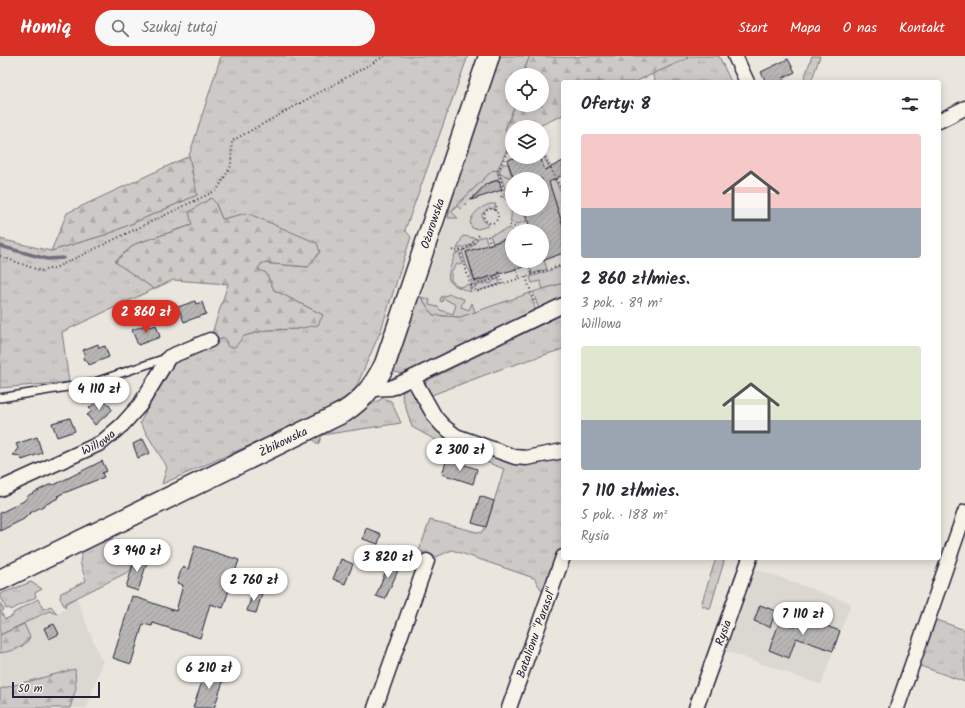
<!DOCTYPE html>
<html lang="pl">
<meta charset="utf-8">
<style>
body{margin:0;font-family:Kalam,sans-serif;background:#f7f7f7;color:#2b2b33;height:100vh;display:flex;flex-direction:column;font-size:15px;white-space:nowrap}
*{box-sizing:border-box;margin:0}
p{font-size:13px;color:#7c7c81}
.icon{flex:none;width:22px;height:22px;fill:none;stroke:currentColor;stroke-width:2;stroke-linecap:round;stroke-linejoin:round}
.map{position:relative;flex:1;overflow:hidden}
.details{position:absolute;left:561px;top:24px;width:380px;height:480px;display:flex;flex-direction:column;background:#fff;border-radius:4px;box-shadow:0 2px 10px #0003}
.details>*{flex:none}
.fabs{position:absolute;left:505px;top:12px;display:grid;gap:8px}
.fabs a{display:grid;place-items:center;width:44px;height:44px;border-radius:50%;background:#fff;box-shadow:0 2px 10px #0003;font-size:20px}
.scale{position:absolute;left:12px;bottom:10px;width:88px;box-sizing:border-box;padding-left:4px;border:2px solid #22223b;border-top:0;font-size:11px;line-height:14px;white-space:nowrap;color:#22223b;-webkit-text-stroke:3px #f7f3e8;paint-order:stroke}
.price{position:absolute;translate:-50% -34px;padding:0 9px;border-radius:14px;background:#fff;color:#222;font-size:13px;line-height:26px;filter:drop-shadow(0 1px 2px #0008)}
.price::after{content:'';position:absolute;left:50%;top:24px;width:12px;height:9px;margin-left:-6px;background:inherit;clip-path:polygon(0 0,100% 0,50% 100%)}
.price.current{background:#d93025;color:#fff}
ul{padding:0;list-style:none}
li{display:grid;align-content:center;gap:8px;height:212px;padding:0 20px}
li span{display:grid;place-items:center;height:124px;border-radius:4px;color:#555}
li>.icon{margin-inline-start:auto}
span .icon{width:72px;height:72px;fill:#fffc;stroke-width:1}
li b{font-size:17px}
h2{display:flex;justify-content:space-between;align-items:center;height:48px;padding:0 20px;font-size:17px}
header{display:flex;align-items:center;gap:24px;box-sizing:border-box;height:56px;padding:0 20px;background:#d93025;color:#fff}
header strong{font-size:19px}
nav{display:flex;gap:22px;margin-inline-start:auto;font-size:14px}
.search{width:280px;height:36px;background:#f7f7f7;display:flex;align-items:center;gap:10px;box-sizing:border-box;padding:0 14px;border-radius:22px;color:#7c7c81;font-size:15px}
.map>svg:first-child{display:block}
</style>
<header>
<strong>Homiq</strong>
<div class="search"><svg class="icon" aria-label="search" viewBox="0 0 24 24"><circle cx="10" cy="10" r="6"/><path d="M15 15l6 6"/></svg>Szukaj tutaj</div>
<nav><a>Start</a><a>Mapa</a><a>O nas</a><a>Kontakt</a></nav>
</header>
<div class="map">
<svg width="965" height="652" viewBox="0 0 965 652">
<defs>
<pattern id="grass-tufts" width="24" height="20" patternUnits="userSpaceOnUse"><rect width="24" height="20" fill="#cdc9c6"/><path d="M3 7l-1-3M5 7V3M7 7l1-3M15 17l-1-3M17 17v-4M19 17l1-3" fill="none" stroke="#b0acab"/></pattern>
<pattern id="forest-firs" width="22" height="20" patternUnits="userSpaceOnUse"><rect width="22" height="20" fill="#cdc9c6"/><path d="M5 1l3.5 6h-7zM16 11l3.5 6h-7z" fill="#b0acab"/></pattern>
<pattern id="building-hatch" width="6" height="6" patternUnits="userSpaceOnUse"><rect width="6" height="6" fill="#b8b6b5"/><path d="M-1 1l2-2M0 6l6-6M5 7l2-2" fill="none" stroke="#9e9c9d"/></pattern>
</defs>
<rect width="100%" height="100%" fill="#eae6de"/>
<filter id="ink" filterUnits="userSpaceOnUse"><feTurbulence type="fractalNoise" baseFrequency=".025" numOctaves="2"/><feDisplacementMap in="SourceGraphic" scale="8" xChannelSelector="R" yChannelSelector="G"/><feConvolveMatrix kernelMatrix="1 2 1 2 8 2 1 2 1" color-interpolation-filters="sRGB"/></filter>
<g filter="url(#ink)">
<!-- built -->
<g fill="#dbd8d2" fill-rule="evenodd">
<path d="M512,83V101H542V89L563,132V227L460,261L433,259L421,241L449,157L500,107ZM512,123H542V153H512ZM512,175H542V205H512Z"/>
<path d="M756,513L851,547L821,629L726,595Z"/>
<path d="M76,541L100,602L103,604L87,652H0V579L50,555L57,558L64,554L66,547Z"/>
</g>
<!-- grass -->
<g fill="url(#grass-tufts)" stroke="#787680">
<path d="M221,0H468L405,174L411,181L381,274L354,336L312,362L162,428L167,411L140,367L170,307L224,281L244,280L267,274L297,273L323,259L274,234L266,217L257,213L262,207L308,211L222,163L215,146L192,169L135,188L115,205L154,233L62,276L69,326L0,332V183L51,195L108,178L197,139L189,100Z"/>
<path d="M500,0H530L522,19H512V49H515L505,74L512,83V92L507,93L497,115L493,114L449,157L447,152Z"/>
<path d="M687,0H719L731,26H656L652,18L688,2Z"/>
<path d="M812,0H820L811,26H803Z"/>
<path d="M542,97L563,140V170L540,101H542Z"/>
<path d="M503,108H508L512,122L500,118L499,115Z"/>
<path d="M563,227V242L539,254L533,236Z"/>
<path d="M530,237L536,255L408,316L401,318L394,315L393,313L415,238L421,241L433,259L460,261Z"/>
<path d="M563,258V293L501,313L429,340L425,333L426,325Z"/>
<path d="M410,331L434,367L517,406L563,399V490L547,537L542,535L534,522L452,494L436,501L419,495L430,464L481,477L486,471L504,413L450,392L412,371L402,340L403,334Z"/>
<path d="M383,342L391,345L401,367L322,379L318,389L310,380L347,363Z"/>
<path d="M112,483L139,490L130,515L66,547L65,551L60,542L61,537L86,525L80,506L82,496L91,490Z"/>
<path d="M716,502H725L710,553L701,549Z"/>
<path d="M31,526L42,533L35,537L36,541L11,554L9,552L6,553L0,538Z"/>
<path d="M38,543L43,553L51,550L57,558L49,555L0,579V547L4,554L1,556L5,563L13,560V557Z"/>
<path d="M931,562L965,574V626L915,608Z"/>
</g>
<!-- forest -->
<g fill="url(#forest-firs)" stroke="#787680">
<path d="M530,0C542,0 572,3 581,0H687L688,2L635,26H563V59L537,71H512L511,83L505,74L515,49H542V19H522Z"/>
<path d="M189,100L197,139L108,178L51,195L67,157Z"/>
<path d="M211,142L215,146L222,163L247,157L317,187L320,196L308,211L262,207L258,213L266,217L274,234L323,259L318,269L297,273L267,274L244,280L235,291H228L224,282L216,285L212,277L228,228L173,224L154,233L115,206L135,188L192,169L189,156Z"/>
<path d="M24,568L30,581C24,593 12,595 0,597V579Z"/>
<path d="M75,613L76,632L70,652H0V633Z"/>
</g>
<!-- garden -->
<g fill="#cdc9c6" stroke="#787680">
<path d="M493,114L497,115L499,123L486,128L461,153L457,150L452,156L458,162H448L449,157Z"/>
<path d="M500,118L512,122V153H522L527,165L518,168L510,166C513,156 511,147 503,141L506,135Z"/>
<path d="M490,148H496L494,153L489,152L482,158L483,164L488,168V170L478,173L472,172L470,167C472,157 481,151 490,148Z"/>
<path d="M510,172L514,175H512V181L493,187L490,179Z"/>
<path d="M463,180L475,182L471,189L457,193Z"/>
<path d="M485,180L488,189L466,196L475,226L497,219L498,221L472,229L471,217L467,211L462,195L473,190L478,182Z"/>
<path d="M459,196L463,208H457L451,216V225L460,231L469,228L471,236C442,226 446,224 455,198Z"/>
<path d="M544,204L547,213L532,218L530,208Z"/>
<path d="M563,210V227L543,233L540,225L532,227L530,221Z"/>
<path d="M499,223L500,228L477,235L473,231L489,226V228L492,227V225Z"/>
<path d="M450,238L464,243L461,251L469,254L472,247L475,256L460,261L433,259L421,241L430,244L429,249L438,251L440,254L453,258L456,249L443,242L442,246L440,245L441,241Z"/>
</g>
<g fill="none" stroke-linecap="round" stroke-linejoin="round">
<!-- stream -->
<path stroke="#716f7b" stroke-width="3.5" d="M0,190L47,203L63,202"/>
</g>
<!-- building -->
<g fill="url(#building-hatch)" stroke="#22223b">
<path d="M788,3L795,16L783,22L785,26H766L761,16Z"/>
<path d="M517,101H540L545,114L563,105V119L549,126L563,170V197L542,205V175H531L524,153H542V123H514L507,104Z"/>
<path d="M499,124L502,134L471,144L486,128Z"/>
<path d="M512,181V205H537V207L475,225L466,196Z"/>
<path d="M195,245L196,248L202,246L206,258L184,266L178,251Z"/>
<path d="M149,268L150,271L156,269L160,281L138,289L132,274Z"/>
<path d="M98,288L99,292L105,290L109,301L89,309L87,305L83,303L85,298L83,294Z"/>
<path d="M101,342L109,349L112,354L95,369L87,359L92,355L89,352Z"/>
<path d="M70,362L75,375L57,381L52,367Z"/>
<path d="M37,381L42,397L22,404L20,400L13,399L18,392L16,388Z"/>
<path d="M143,383L150,397L138,402L133,388Z"/>
<path d="M447,403L477,413L473,428L442,418Z"/>
<path d="M102,405L107,415L102,417L104,421L59,439L58,442L30,457L24,463L0,475V457L24,445L29,439L51,428L54,429Z"/>
<path d="M480,440L494,445L486,471L472,467Z"/>
<path d="M366,472L381,478L378,488L363,483Z"/>
<path d="M195,490L239,504L223,552L210,548L200,582L153,567L152,570L143,568L131,608L113,602L132,540L176,555L183,529L177,527L182,511L188,513Z"/>
<path d="M136,500L148,503L138,535L126,531Z"/>
<path d="M341,503L353,508L345,528L333,523Z"/>
<path d="M390,504L401,508L385,543L376,540Z"/>
<path d="M253,535L262,538L256,557L247,555Z"/>
<path d="M760,549L776,555L770,571L754,565Z"/>
<path d="M799,560L840,575L833,595L796,582L789,602L769,594L780,565L795,571Z"/>
<path d="M54,568L59,578L49,583L44,572Z"/>
<path d="M206,614L225,620L214,652H193Z"/>
</g>
<g fill="none" stroke-linecap="round" stroke-linejoin="round">
<defs>
<path id="service" d="M0,342L92,327L166,302"/>
<g id="minor">
<path d="M735,0L747,26"/>
<path d="M939,65L965,52"/>
<path d="M413,322L435,361L443,370L456,380L515,401L526,402L563,395"/>
<path d="M371,333L391,332L563,249"/>
<path id="s1" d="M0,433L101,387L122,369L140,349L169,301L210,284"/>
<path d="M375,652L427,505"/>
<path id="s2" d="M509,652L563,501"/>
<path id="s3" d="M696,652L750,502"/>
<path d="M897,652L965,456"/>
</g>
<g id="secondary">
<path id="s4" d="M0,524L344,356C364,343 374,329 385,308L489,0"/>
</g>
</defs>
<!-- service casing -->
<use href="#service" stroke="#22223b" stroke-width="10"/>
<!-- minor casing -->
<use href="#minor" stroke="#22223b" stroke-width="17"/>
<!-- secondary casing -->
<use href="#secondary" stroke="#22223b" stroke-width="23"/>
<!-- path -->
<g stroke="#22223b" stroke-width="2" stroke-dasharray="1 3" stroke-linecap="butt">
<path d="M542,94L563,137"/>
<path d="M501,141L504,134L498,115L508,94L512,93"/>
<circle cx="491" cy="160" r="7"/>
<path d="M495,155L497,149"/>
<path d="M510,169L520,173L529,170"/>
<path d="M488,180L491,190"/>
<path d="M452,194C465,198 474,187 480,177"/>
<path d="M460,194L472,234L476,236L563,209"/>
<path d="M0,200L41,215L55,212L217,134L231,110L232,85L385,0"/>
<path d="M528,208L532,219"/>
<path d="M516,212L520,223"/>
<path d="M499,216L503,228"/>
<path d="M526,221L535,248"/>
<path d="M471,230L501,221"/>
</g>
<!-- service -->
<use href="#service" stroke="#f7f3e8" stroke-width="7"/>
<!-- minor -->
<use href="#minor" stroke="#f7f3e8" stroke-width="14"/>
<!-- secondary -->
<use href="#secondary" stroke="#f7f3e8" stroke-width="20"/>
</g>
</g>
<g text-anchor="middle" stroke-width="3" stroke-linejoin="round" paint-order="stroke">
<!-- street labels -->
<g font-size="12" fill="#22223b" stroke="#f7f3e8">
<text dy="4" stroke="none"><textPath href="#s4" startOffset="595">Ożarowska</textPath></text>
<text dy="4" stroke="none"><textPath href="#s1" startOffset="109">Willowa</textPath></text>
<text dy="4" stroke="none"><textPath href="#s4" startOffset="315">Żbikowska</textPath></text>
<text dy="4" stroke="none"><textPath href="#s2" startOffset="80">Batalionu "Parasol"</textPath></text>
<text dy="4" stroke="none"><textPath href="#s3" startOffset="80">Rysia</textPath></text>
</g>
</g>
</svg>
<div class="fabs">
<a><svg class="icon" aria-label="locate" viewBox="0 0 24 24"><circle cx="12" cy="12" r="6"/><path d="M12 2v4M12 18v4M2 12h4M18 12h4"/></svg></a>
<a><svg class="icon" aria-label="layers" viewBox="0 0 24 24"><path d="M12 4l9 5-9 5-9-5zM3 14l9 5 9-5"/></svg></a>
<a>+</a>
<a>−</a>
</div>
<div class="scale">50 m</div>
<b class="price current" style="left:146px;top:278px">2 860 zł</b>
<b class="price" style="left:99px;top:355px">4 110 zł</b>
<b class="price" style="left:460px;top:416px">2 300 zł</b>
<b class="price" style="left:137px;top:517px">3 940 zł</b>
<b class="price" style="left:388px;top:523px">3 820 zł</b>
<b class="price" style="left:254px;top:546px">2 760 zł</b>
<b class="price" style="left:803px;top:580px">7 110 zł</b>
<b class="price" style="left:209px;top:634px">6 210 zł</b>
<section class="details">
<h2>Oferty: 8<svg class="icon" aria-label="filters" viewBox="0 0 24 24"><path d="M4 7h16M4 17h16"/><circle cx="9" cy="7" r="2"/><circle cx="15" cy="17" r="2"/></svg></h2>
<ul>
<li><span style="background:linear-gradient(#f6c9c9 60%,#9aa5b1 0)"><svg class="icon" aria-label="home" viewBox="0 0 24 24"><path d="M3 11l9-7 9 7M6 9v11h12V9"/></svg></span><div><b>2 860 zł/mies.</b><p>3 pok. · 89 m²</p><p>Willowa</p></div></li>
<li><span style="background:linear-gradient(#dfe7d0 60%,#9aa5b1 0)"><svg class="icon" aria-label="home" viewBox="0 0 24 24"><path d="M3 11l9-7 9 7M6 9v11h12V9"/></svg></span><div><b>7 110 zł/mies.</b><p>5 pok. · 188 m²</p><p>Rysia</p></div></li>
</ul>
</section>
</div>
